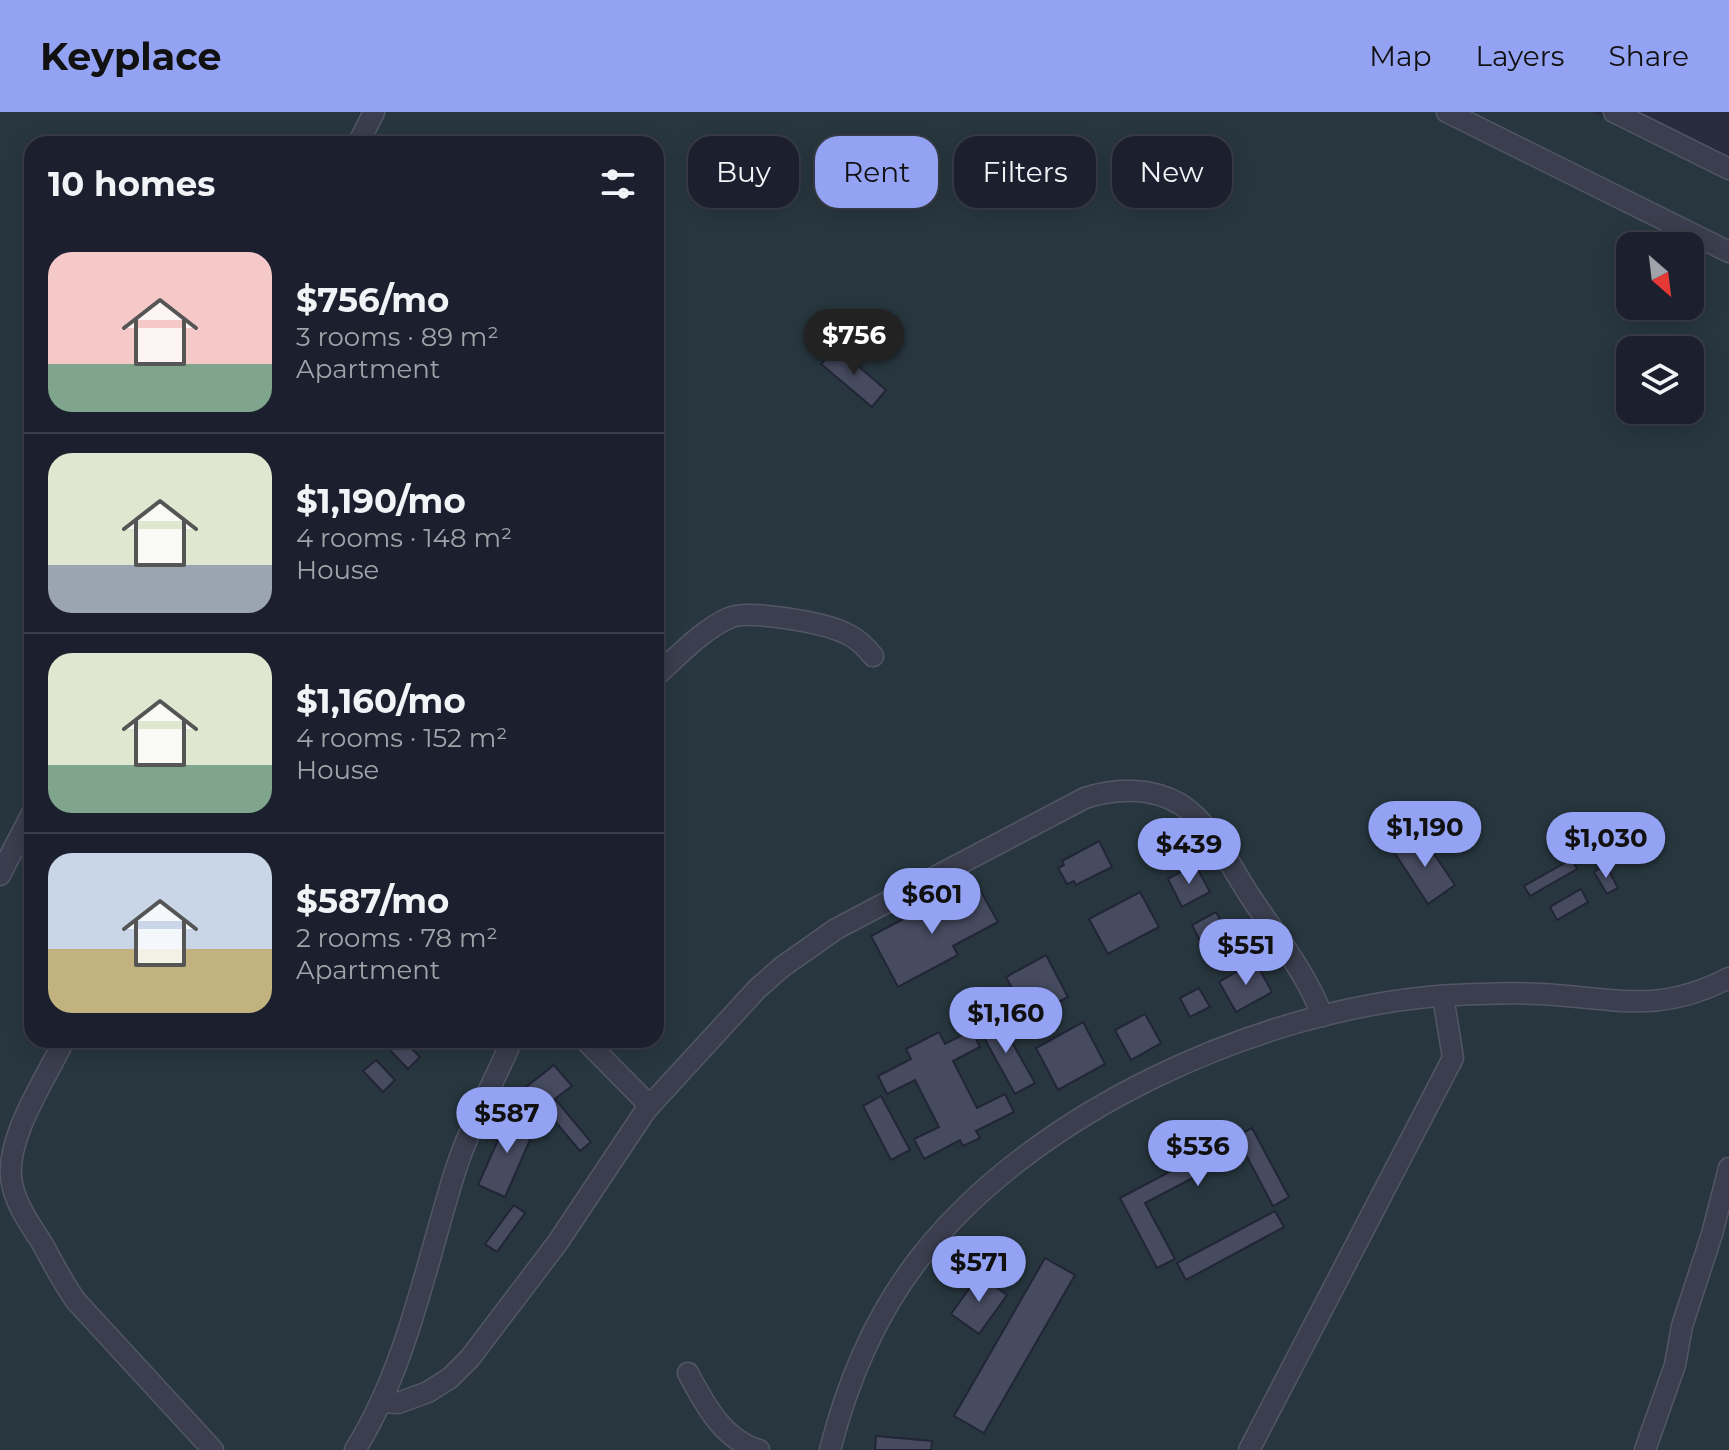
<!DOCTYPE html>
<meta charset="utf-8">
<style>
body{margin:0;font-family:Montserrat,sans-serif;background:#292d3a;color:#f1f3f6;height:100vh;display:flex;flex-direction:column;font-size:30px;white-space:nowrap}
*{box-sizing:border-box;margin:0}
p{font-size:26px;color:#a0a3aa}
.icon{flex:none;width:44px;height:44px;fill:none;stroke:currentColor;stroke-width:2;stroke-linecap:round;stroke-linejoin:round}
.map{position:relative;flex:1;overflow:hidden}
.details{position:absolute;left:24px;top:24px;width:640px;height:912px;display:flex;flex-direction:column;background:#1c202e;border-radius:24px;box-shadow:0 4px 20px #0003,0 0 0 2px #3a3e4a}
.details>*{flex:none}
.guide{position:absolute;left:688px;top:24px;width:760px;height:72px;display:flex;gap:16px}
.needle{width:52px;rotate:152deg}
.tools{position:absolute;left:1616px;top:120px;display:grid;gap:16px}
.tools a{display:grid;place-items:center;width:88px;height:88px;border-radius:16px;background:#1c202e;box-shadow:0 4px 20px #0003,0 0 0 2px #3a3e4a;font-size:40px}
.price{position:absolute;translate:-50% -68px;padding:0 18px;border-radius:28px;background:#93a2f2;color:#111;font-size:26px;line-height:52px;filter:drop-shadow(0 2px 4px #0008)}
.price::after{content:'';position:absolute;left:50%;top:48px;width:24px;height:18px;margin-left:-12px;background:inherit;clip-path:polygon(0 0,100% 0,50% 100%)}
.price.current{background:#222;color:#fff}
ul{padding:0;list-style:none}
li{display:flex;align-items:center;gap:24px;height:200px;padding:0 24px}
li+li{border-top:2px solid #3a3e4a}
li span{display:grid;place-items:center;flex:none;width:224px;height:160px;border-radius:24px;color:#555}
li>.icon{margin-inline-start:auto}
span .icon{width:96px;height:96px;fill:#fffc;stroke-width:1}
li b{font-size:34px}
h2{display:flex;justify-content:space-between;align-items:center;height:96px;padding:0 24px;font-size:34px}
.pill{padding:0 28px;border-radius:24px;background:#1c202e;box-shadow:0 4px 20px #0003,0 0 0 2px #3a3e4a;font-size:28px;line-height:72px}
.pill.current{background:#93a2f2;color:#111}
header{display:flex;align-items:center;gap:48px;box-sizing:border-box;height:112px;padding:0 40px;background:#93a2f2;color:#111}
header strong{font-size:38px}
nav{display:flex;gap:44px;margin-inline-start:auto;font-size:28px}
.map>svg:first-child{display:block}
</style>
<header>
<strong>Keyplace</strong>
<nav><a>Map</a><a>Layers</a><a>Share</a></nav>
</header>
<div class="map">
<svg width="1729" height="1338" viewBox="0 0 1729 1338">
<rect width="100%" height="100%" fill="#262b3e"/>
<!-- green -->
<path fill="#28373f" fill-rule="evenodd" d="M0,0H1592L1729,68V1338H0ZM32,32H656V928H32ZM1630,134H1690V194H1630ZM1630,238H1690V298H1630Z"/>
<!-- building -->
<g fill="#464b60" stroke="#212535" stroke-width="2">
<path d="M836,235L886,278L872,295L821,252Z"/>
<path d="M1421,723L1455,773L1428,792L1394,740Z"/>
<path d="M1099,729L1112,755L1076,773L1074,769L1067,772L1058,756L1064,753L1062,749Z"/>
<path d="M1572,747L1577,757L1530,784L1524,774Z"/>
<path d="M1195,752L1210,780L1182,795L1168,767Z"/>
<path d="M1606,753L1618,776L1607,782L1594,760Z"/>
<path d="M979,776L998,810L953,834L958,843L898,875L871,824L930,793L934,800Z"/>
<path d="M1581,777L1588,790L1557,808L1550,795Z"/>
<path d="M1140,780L1159,815L1108,842L1089,807Z"/>
<path d="M1216,800L1236,837L1211,850L1192,813Z"/>
<path d="M1046,843L1068,885L1028,906L1006,865Z"/>
<path d="M1255,849L1272,880L1236,900L1219,870Z"/>
<path d="M1199,876L1210,895L1190,905L1180,886Z"/>
<path d="M1145,902L1161,931L1131,948L1115,918Z"/>
<path d="M997,904L1035,971L1015,982L978,915Z"/>
<path d="M1083,910L1105,952L1058,978L1036,936Z"/>
<path d="M972,918L980,935L953,949L977,996L1005,982L1014,1000L976,1019L980,1026L963,1034L960,1028L924,1047L914,1027L939,1015L915,968L887,982L878,964L911,947L906,937L939,920L945,932Z"/>
<path d="M396,928H403L420,945L408,957L388,936Z"/>
<path d="M376,948L395,968L383,980L363,959Z"/>
<path d="M554,953L572,974L555,987L591,1030L580,1039L526,975Z"/>
<path d="M881,984L910,1038L891,1048L863,994Z"/>
<path d="M510,1001L537,1012L505,1085L478,1073Z"/>
<path d="M1252,1016L1289,1085L1273,1094L1244,1039L1145,1091L1175,1147L1157,1156L1120,1086Z"/>
<path d="M514,1093L525,1101L497,1140L485,1132Z"/>
<path d="M1275,1099L1284,1115L1186,1168L1177,1151Z"/>
<path d="M1045,1146L1075,1163L984,1321L954,1304Z"/>
<path d="M979,1163L1007,1183L979,1222L951,1202Z"/>
<path d="M876,1324L932,1329L931,1338H875Z"/>
</g>
<g fill="none" stroke-linecap="round" stroke-linejoin="round">
<defs>
<g id="minor">
<path d="M1447,0L1729,140"/>
<path d="M1614,0L1729,57"/>
<path d="M358,32L374,0"/>
<path d="M656,564C678,544 702,518 729,506C750,497 824,511 845,521C857,526 865,534 873,544"/>
<path d="M0,763L32,701"/>
<path d="M64,928C46,967 8,1021 11,1064C13,1089 29,1111 42,1131C53,1151 63,1171 76,1189L213,1338"/>
<path d="M585,928L650,994"/>
<path d="M688,1261C704,1291 723,1328 759,1338"/>
<path d="M381,1290L398,1291L428,1280L450,1266L470,1246L558,1130L646,998L757,877L782,855L836,817L1085,686C1116,676 1151,675 1180,692C1212,712 1230,754 1250,784C1273,819 1309,865 1322,904"/>
<path d="M355,1338C407,1254 425,1156 454,1063C468,1017 493,972 512,928"/>
<path d="M830,1338C848,1267 876,1201 922,1143C1036,999 1257,899 1438,884C1472,882 1507,880 1541,882C1616,886 1657,903 1729,866"/>
<path d="M1249,1338L1453,946L1443,884"/>
<path d="M1645,1338L1675,1253L1682,1214L1712,1122L1729,1056"/>
</g>
</defs>
<!-- minor casing -->
<use href="#minor" stroke="#525666" stroke-width="23"/>
<!-- minor -->
<use href="#minor" stroke="#3a3e4e" stroke-width="20"/>
</g>
</svg>
<div class="tools">
<a><svg class="needle" viewBox="-14 -14 28 28"><path d="M0-13l5 13h-10z" fill="#e53935"/><path d="M0 13l5-13h-10z" fill="#a0a3aa"/></svg></a>
<a><svg class="icon" aria-label="layers" viewBox="0 0 24 24"><path d="M12 4l9 5-9 5-9-5zM3 14l9 5 9-5"/></svg></a>
</div>
<b class="price current" style="left:854px;top:265px">$756</b>
<b class="price" style="left:1425px;top:757px">$1,190</b>
<b class="price" style="left:1606px;top:768px">$1,030</b>
<b class="price" style="left:1189px;top:774px">$439</b>
<b class="price" style="left:932px;top:824px">$601</b>
<b class="price" style="left:1246px;top:875px">$551</b>
<b class="price" style="left:1006px;top:943px">$1,160</b>
<b class="price" style="left:507px;top:1043px">$587</b>
<b class="price" style="left:1198px;top:1076px">$536</b>
<b class="price" style="left:979px;top:1192px">$571</b>
<div class="guide">
<a class="pill">Buy</a>
<a class="pill current">Rent</a>
<a class="pill">Filters</a>
<a class="pill">New</a>
</div>
<section class="details">
<h2>10 homes<svg class="icon" aria-label="filters" viewBox="0 0 24 24"><path d="M4 7h16M4 17h16"/><circle cx="9" cy="7" r="2"/><circle cx="15" cy="17" r="2"/></svg></h2>
<ul>
<li><span style="background:linear-gradient(#f6c9c9 70%,#7fa58c 0)"><svg class="icon" aria-label="home" viewBox="0 0 24 24"><path d="M3 11l9-7 9 7M6 9v11h12V9"/></svg></span><div><b>$756/mo</b><p>3 rooms · 89 m²</p><p>Apartment</p></div></li>
<li><span style="background:linear-gradient(#dfe7d0 70%,#9aa5b1 0)"><svg class="icon" aria-label="home" viewBox="0 0 24 24"><path d="M3 11l9-7 9 7M6 9v11h12V9"/></svg></span><div><b>$1,190/mo</b><p>4 rooms · 148 m²</p><p>House</p></div></li>
<li><span style="background:linear-gradient(#dfe7d0 70%,#7fa58c 0)"><svg class="icon" aria-label="home" viewBox="0 0 24 24"><path d="M3 11l9-7 9 7M6 9v11h12V9"/></svg></span><div><b>$1,160/mo</b><p>4 rooms · 152 m²</p><p>House</p></div></li>
<li><span style="background:linear-gradient(#c9d6e8 60%,#c2b280 0)"><svg class="icon" aria-label="home" viewBox="0 0 24 24"><path d="M3 11l9-7 9 7M6 9v11h12V9"/></svg></span><div><b>$587/mo</b><p>2 rooms · 78 m²</p><p>Apartment</p></div></li>
</ul>
</section>
</div>
